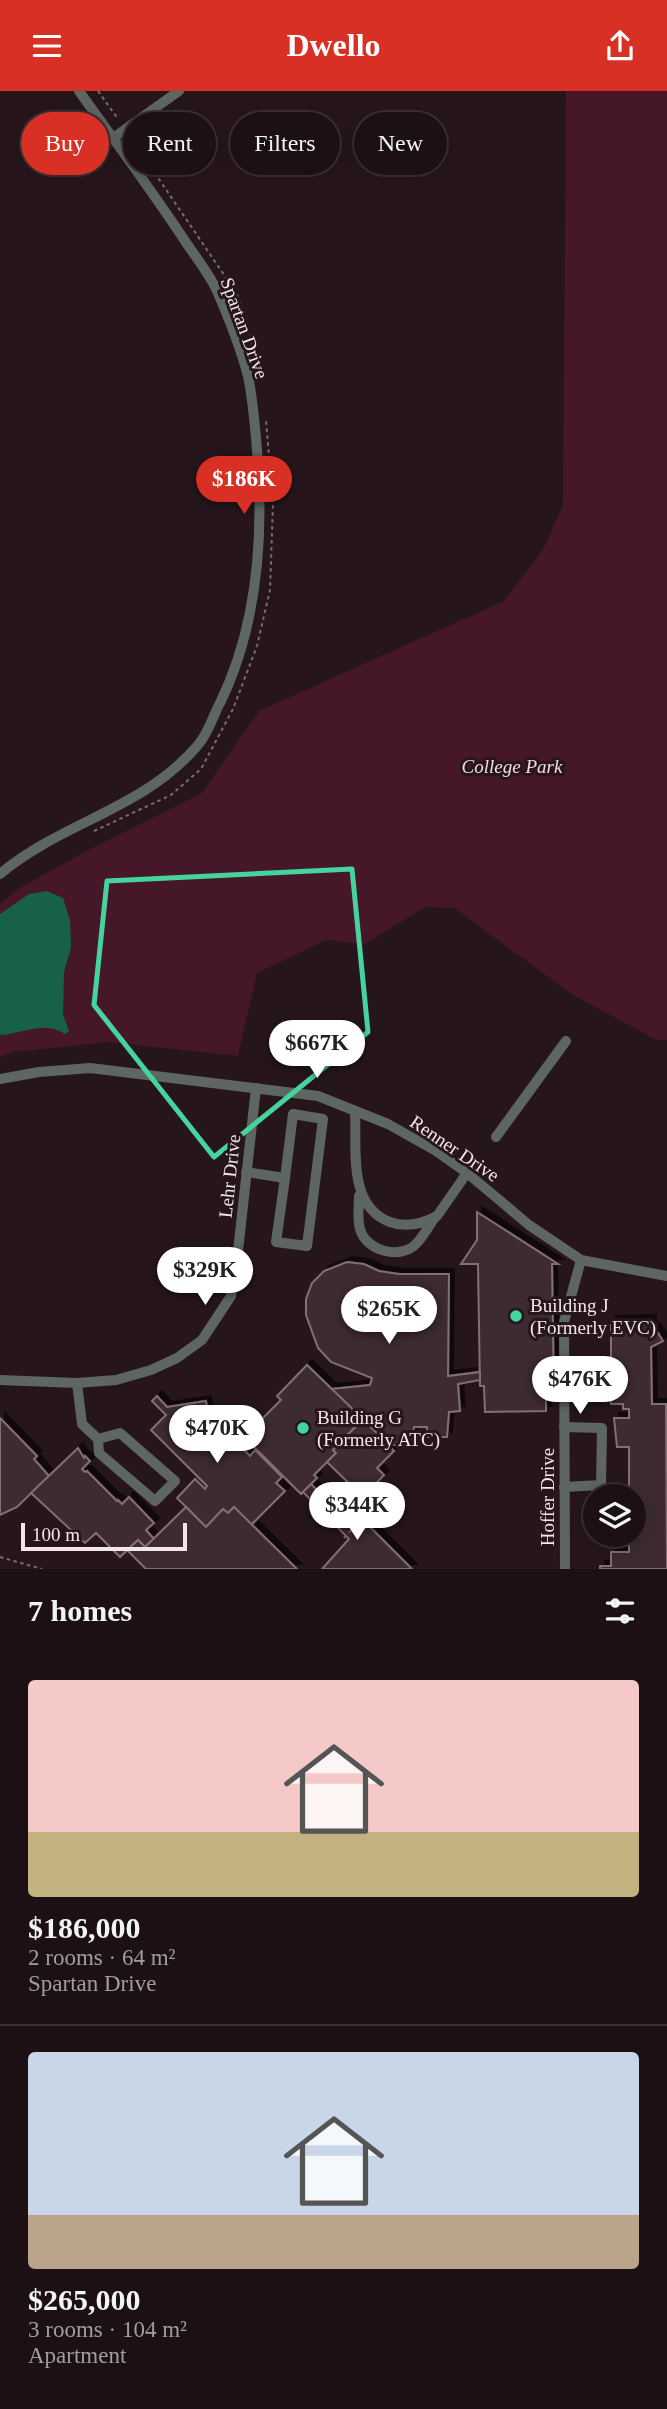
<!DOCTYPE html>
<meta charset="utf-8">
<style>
body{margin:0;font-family:"Times New Roman",serif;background:#291e22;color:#f1f3f6;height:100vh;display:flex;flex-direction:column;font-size:26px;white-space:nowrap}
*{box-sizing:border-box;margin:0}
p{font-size:23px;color:#a09da0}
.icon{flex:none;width:38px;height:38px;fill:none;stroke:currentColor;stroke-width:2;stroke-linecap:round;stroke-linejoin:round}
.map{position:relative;height:1478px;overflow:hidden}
.panel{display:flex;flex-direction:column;background:#1c1014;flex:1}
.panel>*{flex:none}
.banner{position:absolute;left:21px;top:21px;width:626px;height:63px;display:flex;gap:14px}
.tools{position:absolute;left:583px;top:1393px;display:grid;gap:14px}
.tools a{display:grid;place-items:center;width:63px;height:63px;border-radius:50%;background:#1c1014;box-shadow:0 4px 18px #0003,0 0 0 2px #3a3034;font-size:35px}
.scale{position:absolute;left:21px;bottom:18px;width:166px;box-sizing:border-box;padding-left:7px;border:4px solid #f2e6ea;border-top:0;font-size:19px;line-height:24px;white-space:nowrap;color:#f2e6ea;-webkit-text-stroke:5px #26161b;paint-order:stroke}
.price{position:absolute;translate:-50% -60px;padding:0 16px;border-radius:24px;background:#fff;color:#222;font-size:23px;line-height:46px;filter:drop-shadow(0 2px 4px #0008)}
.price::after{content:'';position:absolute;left:50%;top:42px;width:21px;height:16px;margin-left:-10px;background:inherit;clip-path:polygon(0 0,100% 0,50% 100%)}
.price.selected{background:#d93025;color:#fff}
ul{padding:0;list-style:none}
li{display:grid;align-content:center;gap:14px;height:371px;padding:0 28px}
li+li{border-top:2px solid #3a3034}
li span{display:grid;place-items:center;height:217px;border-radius:7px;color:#555}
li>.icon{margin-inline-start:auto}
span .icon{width:126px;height:126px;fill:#fffc;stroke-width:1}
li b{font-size:30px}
h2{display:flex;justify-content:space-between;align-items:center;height:84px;padding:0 28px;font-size:30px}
.chip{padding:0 24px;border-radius:32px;background:#1c1014;box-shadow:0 4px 18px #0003,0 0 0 2px #3a3034;font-size:24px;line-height:63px}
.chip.selected{background:#d93025;color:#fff}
header{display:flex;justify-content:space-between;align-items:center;height:91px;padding:0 28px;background:#d93025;color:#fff;font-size:32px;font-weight:700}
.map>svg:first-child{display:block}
</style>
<header><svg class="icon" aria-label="menu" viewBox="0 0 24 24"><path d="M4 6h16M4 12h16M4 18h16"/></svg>Dwello<svg class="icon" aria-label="share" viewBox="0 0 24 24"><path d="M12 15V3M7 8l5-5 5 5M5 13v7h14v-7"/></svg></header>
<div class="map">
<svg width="667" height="1478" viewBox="0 0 667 1478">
<defs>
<filter id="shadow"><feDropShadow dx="5" dy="-5" stdDeviation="0" flood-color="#0009"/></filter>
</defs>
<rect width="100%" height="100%" fill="#26161b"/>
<!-- green -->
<path fill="#451729" d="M566,0H667V949H657L573,904L454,817L425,816L365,853L326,849L257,882L238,965L109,951L13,961L0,966V813L18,798L92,757L202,702L259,620L504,510L543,459L563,414Z"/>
<!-- water -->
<path fill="#176247" d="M47,800L63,807L70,829L71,857L64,881L63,924L69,940L65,943C42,929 25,943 0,944V823L29,803Z"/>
<!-- building -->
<g fill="#3d2b30" stroke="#836e74" stroke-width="2" filter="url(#shadow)">
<path d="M477,1121L558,1173H552L554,1307H546V1320L485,1321L484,1295H480L478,1173H461L477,1149Z"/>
<path d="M347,1171L364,1173L379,1180L399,1183H449L448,1285L480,1281V1289L458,1293L460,1320L449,1321L447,1346H427V1336H414L410,1354H389L331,1298L370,1294L372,1287L331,1271L318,1257L306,1224V1208L312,1192L324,1180Z"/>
<path d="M651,1229V1239L655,1237L663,1250L651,1256L652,1313H666L667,1478H600V1475H611V1461H629V1444H634V1405H629V1356H617L614,1327H629V1318H623V1313H611L610,1282L592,1281L554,1284L553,1277L611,1275V1230Z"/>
<path d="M307,1274L363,1328L333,1359L336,1362L314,1384L317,1387L301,1403L244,1346L281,1309L277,1305Z"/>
<path d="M157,1305L167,1316L206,1310L208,1323L250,1365L255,1359L282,1386L276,1392L285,1400L251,1434L234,1416L228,1422L223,1418L206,1436L177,1407L195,1388L205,1398L207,1395L151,1339L166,1324L152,1310Z"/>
<path d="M0,1327L37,1365L34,1368L49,1385L17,1416L0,1424Z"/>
<path d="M363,1328L394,1360L377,1377L384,1384L363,1406L327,1371L336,1362L333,1359Z"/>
<path d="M78,1357L84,1367L85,1365L90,1370L82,1378L85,1381L87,1380L117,1410L118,1409L122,1413L129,1406L154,1432L146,1439L154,1448L145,1456L138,1449L120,1466L96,1442L85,1452L31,1402Z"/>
<path d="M311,1393L356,1439L365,1431L412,1478H322L349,1448L303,1401Z"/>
<path d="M186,1416L206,1436L223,1418L228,1422L234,1416L297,1478H146L127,1459L138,1449L145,1456Z"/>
</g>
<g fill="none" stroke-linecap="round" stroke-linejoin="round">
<!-- path -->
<g stroke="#796b6f" stroke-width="2" stroke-dasharray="3.5 3.5" stroke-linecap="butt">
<path d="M98,0L118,28"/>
<path d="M131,47L237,203L251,245L255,268"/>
<path d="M94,740L171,704L201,678L233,618L257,555L270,499L273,413L266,329"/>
<path d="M344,1447L355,1435"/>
<path d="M0,1466L42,1478"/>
</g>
<!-- minor -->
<g stroke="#5e6662" stroke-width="10">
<path d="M113,47L179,0"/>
<path d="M0,783C63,730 143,719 198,654C208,643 213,625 220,612C258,534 264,444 257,359C255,334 253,309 248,285C241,259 228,225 217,200C209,182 194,164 183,147C150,97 114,49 79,0"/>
<path d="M0,988L39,981L90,977L318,1005L388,1033L436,1060L467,1082L529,1134L581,1169L667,1185"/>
<path d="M355,1020C357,1057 347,1115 390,1131C406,1137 422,1133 437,1125L467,1082"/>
<path d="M496,1046L566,950"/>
<path d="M246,1081L285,1087L276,1151L307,1155L323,1028L293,1023L285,1087"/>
<path d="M359,1105C359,1115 357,1128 360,1138C366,1160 400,1169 416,1153C423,1146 429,1135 435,1126"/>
<path d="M0,1289L77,1292L116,1289L151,1279L177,1267L202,1249L231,1205L236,1178L256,997"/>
<path d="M77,1292L82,1333L98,1348L120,1342L175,1390L155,1410L99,1362L98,1348"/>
<path d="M564,1336L602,1337L601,1394L564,1396"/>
<path d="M565,1478L564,1231L581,1169"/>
</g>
</g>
<!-- marked area -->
<path fill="none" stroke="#46d49e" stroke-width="5" stroke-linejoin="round" d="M352,778L368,941L214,1066L94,914L107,790Z"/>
<!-- markers -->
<g fill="#46d49e" stroke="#26161b" stroke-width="2.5">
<circle cx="516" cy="1225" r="7"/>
<circle cx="303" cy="1337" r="7"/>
</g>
<g text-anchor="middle" stroke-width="6" stroke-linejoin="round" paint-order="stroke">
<!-- street labels -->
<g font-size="19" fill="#f2e6ea" stroke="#26161b">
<text transform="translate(245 237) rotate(70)" y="7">Spartan Drive</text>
<text transform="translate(455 1057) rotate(34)" y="7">Renner Drive</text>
<text transform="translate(229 1085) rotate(-84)" y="7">Lehr Drive</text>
<text transform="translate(547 1406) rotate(-90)" y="7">Hoffer Drive</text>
</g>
<!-- park labels -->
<g font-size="19" font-style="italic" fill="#f3dce2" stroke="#26161b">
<text x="512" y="682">College Park</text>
</g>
<!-- poi labels -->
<g font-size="19" fill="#f2e6ea" stroke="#26161b" text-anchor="start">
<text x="530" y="1221">Building J<tspan x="530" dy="22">(Formerly EVC)</tspan></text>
<text x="317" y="1333">Building G<tspan x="317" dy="22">(Formerly ATC)</tspan></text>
</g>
</g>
</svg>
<div class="tools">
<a><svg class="icon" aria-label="layers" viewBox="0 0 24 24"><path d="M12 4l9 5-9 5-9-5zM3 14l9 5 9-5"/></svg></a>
</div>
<div class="scale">100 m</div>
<b class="price selected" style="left:244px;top:425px">$186K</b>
<b class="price" style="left:317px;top:989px">$667K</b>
<b class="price" style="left:205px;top:1216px">$329K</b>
<b class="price" style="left:389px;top:1255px">$265K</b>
<b class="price" style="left:580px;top:1325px">$476K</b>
<b class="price" style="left:217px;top:1374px">$470K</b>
<b class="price" style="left:357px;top:1451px">$344K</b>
<div class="banner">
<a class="chip selected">Buy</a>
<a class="chip">Rent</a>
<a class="chip">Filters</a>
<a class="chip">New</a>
</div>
</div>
<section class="panel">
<h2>7 homes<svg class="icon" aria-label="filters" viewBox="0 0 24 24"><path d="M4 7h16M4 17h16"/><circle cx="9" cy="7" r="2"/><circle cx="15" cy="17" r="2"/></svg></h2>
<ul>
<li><span style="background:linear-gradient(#f6c9c9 70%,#c2b280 0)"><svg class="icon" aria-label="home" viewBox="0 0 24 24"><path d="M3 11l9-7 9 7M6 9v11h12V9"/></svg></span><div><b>$186,000</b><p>2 rooms · 64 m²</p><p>Spartan Drive</p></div></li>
<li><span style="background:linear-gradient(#c9d6e8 75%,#b9a48a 0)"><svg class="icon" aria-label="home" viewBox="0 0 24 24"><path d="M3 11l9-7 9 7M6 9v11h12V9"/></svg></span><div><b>$265,000</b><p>3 rooms · 104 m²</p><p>Apartment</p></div></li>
</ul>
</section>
